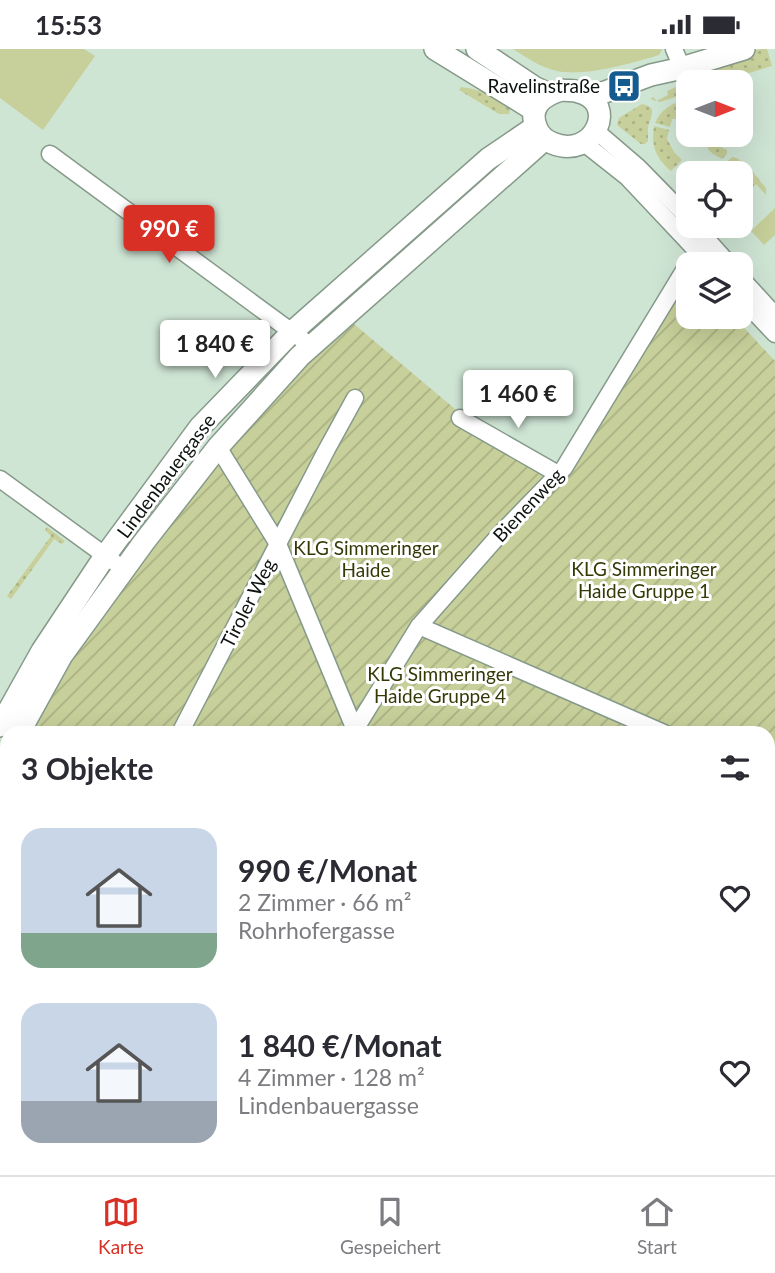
<!DOCTYPE html>
<html lang="de">
<meta charset="utf-8">
<style>
body{margin:0;font-family:Lato,sans-serif;background:#f2f2f3;color:#2b2b33;height:100vh;display:flex;flex-direction:column;font-size:26px;white-space:nowrap}
*{box-sizing:border-box;margin:0}
p{font-size:23px;color:#7c7c81}
.icon{flex:none;width:38px;height:38px;fill:none;stroke:currentColor;stroke-width:2;stroke-linecap:round;stroke-linejoin:round}
.map{position:relative;flex:1;overflow:hidden}
.drawer{position:absolute;left:0px;top:677px;width:775px;height:450px;display:flex;flex-direction:column;background:#fff;border-radius:21px 21px 0 0;box-shadow:0 7px 28px #0002}
.drawer>*{flex:none}
.needle{width:46px;rotate:90deg}
.controls{position:absolute;left:676px;top:21px;display:grid;gap:14px}
.controls a{display:grid;place-items:center;width:77px;height:77px;border-radius:14px;background:#fff;box-shadow:0 7px 28px #0002;font-size:35px}
.price{position:absolute;translate:-50% -60px;padding:0 16px;border-radius:7px;background:#fff;color:#222;font-size:23px;line-height:46px;filter:drop-shadow(0 2px 4px #0008)}
.price::after{content:'';position:absolute;left:50%;top:42px;width:21px;height:16px;margin-left:-10px;background:inherit;clip-path:polygon(0 0,100% 0,50% 100%)}
.price.on{background:#d93025;color:#fff}
ul{padding:0;list-style:none}
li{display:flex;align-items:center;gap:21px;height:175px;padding:0 21px}
li span{display:grid;place-items:center;flex:none;width:196px;height:140px;border-radius:21px;color:#555}
li>.icon{margin-inline-start:auto}
span .icon{width:84px;height:84px;fill:#fffc;stroke-width:1}
li b{font-size:30px}
h2{display:flex;justify-content:space-between;align-items:center;height:84px;padding:0 21px;font-size:30px}
.status{display:flex;justify-content:space-between;align-items:center;height:49px;padding:0 35px;background:#fff;direction:ltr}
.status svg{height:19px;fill:currentColor}
.tabs{display:flex;justify-content:space-around;align-items:center;height:98px;border-top:2px solid #e1e1e2;background:#fff;font-size:19px;color:#7c7c81}
.tabs a{display:grid;justify-items:center;gap:4px}
.tabs .on{color:#d93025}
.map>svg:first-child{display:block}
</style>
<div class="status"><b>15:53</b><svg viewBox="0 0 49 12"><path d="M0 12V9h3v3zM5 12V6h3v6zM10 12V3h3v9zM15 12V0h3v12zM26 1h20v11H26zM47 4h2v5h-2z"/></svg></div>
<div class="map">
<svg width="775" height="1126" viewBox="0 0 775 1126">
<defs>
<pattern id="grass-dots" width="8" height="8" patternUnits="userSpaceOnUse" patternTransform="scale(1.75)"><rect width="8" height="8" fill="#c7cf9a"/><path d="M2 2h.1M6 6h.1" fill="none" stroke="#aab184" stroke-width="1.8" stroke-linecap="round"/></pattern>
<pattern id="garden-furrows" width="10" height="10" patternUnits="userSpaceOnUse" patternTransform="scale(1.75)"><rect width="10" height="10" fill="#c7cf9a"/><path d="M-1 1l2-2M0 10L10 0M9 11l2-2" fill="none" stroke="#aab184"/></pattern>
</defs>
<rect width="100%" height="100%" fill="#cfe5d4"/>
<!-- grass -->
<g fill="url(#grass-dots)">
<path d="M760,0H767L772,17L719,33H688V36L679,31L720,13Z"/>
<path d="M678,37L688,44L660,53L650,50L654,48L656,52L668,46L667,42Z"/>
<path d="M461,38C479,40 495,47 511,58L509,65H499L459,41Z"/>
<path d="M688,49V61L680,63L679,70H672L670,78L655,74C662,58 673,55 688,49Z"/>
<path d="M642,55C659,58 650,68 648,79C648,82 648,88 648,92L645,95H641L617,76L619,69Z"/>
<path d="M654,77L669,81L667,90L674,103L682,111L671,122C656,109 651,98 654,77Z"/>
<path d="M711,93L727,101V105L722,110C716,107 708,103 706,95Z"/>
<path d="M527,99L308,287L305,283L494,117Z"/>
<path d="M732,108C746,110 757,129 766,139V146L756,135L745,146L740,141V124H730L731,122L724,115Z"/>
<path d="M47,478L65,492L62,495L54,490L11,550L7,547L51,487L45,481Z"/>
</g>
<!-- park -->
<g fill="#c7cf9a">
<path d="M0,0H84L95,7L43,81L0,49Z"/>
<path d="M513,0H661L662,1L659,6C633,14 584,28 557,22C540,18 527,9 513,0Z"/>
<path d="M775,159V186L764,196L751,182Z"/>
</g>
<!-- garden -->
<path fill="url(#garden-furrows)" d="M688,226V268H734L775,312V1126H0V737L7,722V1120H768V684H26L111,546L284,336L354,275L455,360L558,420Z"/>
<g fill="none" stroke-linecap="round" stroke-linejoin="round">
<defs>
<g id="street">
<path d="M674,0L682,19"/>
<path d="M596,82L638,118L688,169"/>
<path d="M584,94L627,128L709,215"/>
<path d="M50,105L311,297"/>
<path d="M695,177L729,215"/>
<path d="M740,228L775,266"/>
<path d="M740,248L775,285"/>
<path d="M460,369L558,425"/>
<path d="M218,398L278,495L355,681"/>
<path d="M0,430L114,513"/>
<path d="M419,577L664,684"/>
<path d="M180,684L327,400L355,349"/>
<path d="M353,684L419,577L501,484L564,419L688,215"/>
<path d="M768,730L775,733"/>
<path d="M768,992L775,994"/>
<path d="M0,1032L7,1017"/>
<path d="M380,1120L395,1126"/>
<path d="M181,1126L182,1120"/>
</g>
<g id="secondary">
<path d="M435,0L534,61"/>
<path d="M477,0L534,38L549,45"/>
<path d="M562,41C568,42 574,41 579,43C619,53 595,112 552,94C545,91 540,87 537,80C527,58 543,46 562,41Z"/>
<path d="M587,46L605,43L651,26L678,20L744,0"/>
<path d="M0,677L42,602L105,507L200,378L292,283L488,110L535,78"/>
<path d="M19,684L62,606L144,493L218,398L300,307L544,91"/>
<path d="M0,718L7,706"/>
</g>
</defs>
<!-- street casing -->
<use href="#street" stroke="#869a8a" stroke-width="19"/>
<!-- secondary casing -->
<use href="#secondary" stroke="#869a8a" stroke-width="24"/>
<!-- street -->
<use href="#street" stroke="#fff" stroke-width="16"/>
<!-- secondary -->
<use href="#secondary" stroke="#fff" stroke-width="21"/>
</g>
<!-- icons -->
<defs>
<symbol id="bus-square" viewBox="-11 -11 22 22"><rect x="-9" y="-9" width="18" height="18" rx="4" fill="#145c90" stroke="#fff"/><path d="M-5-6H5V4H4V6H2V4H-2V6H-4V4H-5ZM-3.5-4V0h7V-4ZM-3.5 1.2v1.5H-2V1.2ZM2 1.2v1.5H3.5V1.2Z" fill="#fff"/></symbol>
</defs>
<g fill-rule="evenodd">
<use href="#bus-square" x="605" y="18" width="38" height="38"/>
</g>
<g text-anchor="middle" stroke-width="6" stroke-linejoin="round" paint-order="stroke">
<!-- poi labels -->
<g font-size="19" fill="#0c130e" stroke="#fff" text-anchor="end">
<text x="600" y="44">Ravelinstraße</text>
</g>
<!-- street labels -->
<g font-size="19" fill="#0c130e" stroke="#fff">
<text transform="translate(166 427) rotate(-53)" y="7">Lindenbauergasse</text>
<text transform="translate(528 456) rotate(-47)" y="7">Bienenweg</text>
<text transform="translate(248 554) rotate(-63)" y="7">Tiroler Weg</text>
</g>
<!-- park labels -->
<g font-size="19" fill="#353906" stroke="#fff">
<text x="366" y="506">KLG Simmeringer<tspan x="366" dy="22">Haide</tspan></text>
<text x="644" y="527">KLG Simmeringer<tspan x="644" dy="22">Haide Gruppe 1</tspan></text>
<text x="440" y="632">KLG Simmeringer<tspan x="440" dy="22">Haide Gruppe 4</tspan></text>
</g>
</g>
</svg>
<div class="controls">
<a><svg class="needle" viewBox="-14 -14 28 28"><path d="M0-13l5 13h-10z" fill="#e53935"/><path d="M0 13l5-13h-10z" fill="#7c7c81"/></svg></a>
<a><svg class="icon" aria-label="locate" viewBox="0 0 24 24"><circle cx="12" cy="12" r="6"/><path d="M12 2v4M12 18v4M2 12h4M18 12h4"/></svg></a>
<a><svg class="icon" aria-label="layers" viewBox="0 0 24 24"><path d="M12 4l9 5-9 5-9-5zM3 14l9 5 9-5"/></svg></a>
</div>
<b class="price on" style="left:169px;top:216px">990 €</b>
<b class="price" style="left:215px;top:331px">1 840 €</b>
<b class="price" style="left:518px;top:381px">1 460 €</b>
<section class="drawer">
<h2>3 Objekte<svg class="icon" aria-label="filters" viewBox="0 0 24 24"><path d="M4 7h16M4 17h16"/><circle cx="9" cy="7" r="2"/><circle cx="15" cy="17" r="2"/></svg></h2>
<ul>
<li><span style="background:linear-gradient(#c9d6e8 75%,#7fa58c 0)"><svg class="icon" aria-label="home" viewBox="0 0 24 24"><path d="M3 11l9-7 9 7M6 9v11h12V9"/></svg></span><div><b>990 €/Monat</b><p>2 Zimmer · 66 m²</p><p>Rohrhofergasse</p></div><svg class="icon" aria-label="heart" viewBox="0 0 24 24"><path d="M12 20l-8-8c-3-5 5-10 8-4 3-6 11-1 8 4z"/></svg></li>
<li><span style="background:linear-gradient(#c9d6e8 70%,#9aa5b1 0)"><svg class="icon" aria-label="home" viewBox="0 0 24 24"><path d="M3 11l9-7 9 7M6 9v11h12V9"/></svg></span><div><b>1 840 €/Monat</b><p>4 Zimmer · 128 m²</p><p>Lindenbauergasse</p></div><svg class="icon" aria-label="heart" viewBox="0 0 24 24"><path d="M12 20l-8-8c-3-5 5-10 8-4 3-6 11-1 8 4z"/></svg></li>
</ul>
</section>
</div>
<nav class="tabs">
<a class="on"><svg class="icon" aria-label="map" viewBox="0 0 24 24"><path d="M3 6l6-2 6 2 6-2v14l-6 2-6-2-6 2zM9 4v14M15 6v14"/></svg>Karte</a>
<a><svg class="icon" aria-label="saved" viewBox="0 0 24 24"><path d="M7 4h10v16l-5-4-5 4z"/></svg>Gespeichert</a>
<a><svg class="icon" aria-label="home" viewBox="0 0 24 24"><path d="M3 11l9-7 9 7M6 9v11h12V9"/></svg>Start</a>
</nav>
